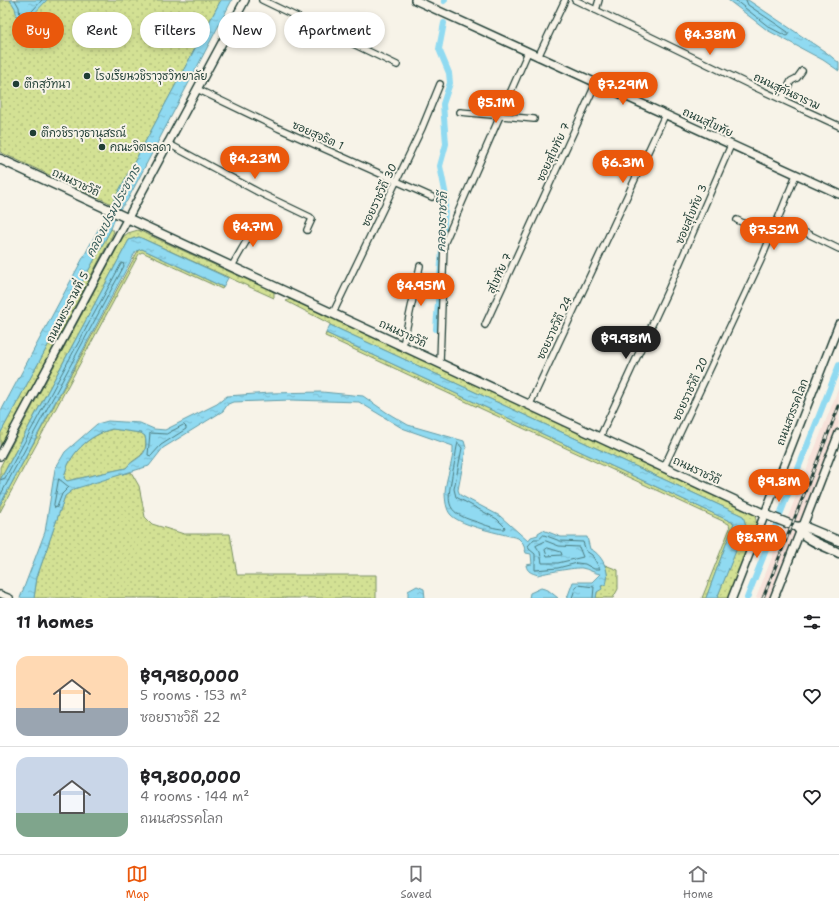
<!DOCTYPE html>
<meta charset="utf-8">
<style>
body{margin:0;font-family:"Shantell Sans","Playpen Sans Thai",sans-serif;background:#f2f2f2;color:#202124;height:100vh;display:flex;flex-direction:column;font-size:15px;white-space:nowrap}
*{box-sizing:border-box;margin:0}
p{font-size:13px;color:#757577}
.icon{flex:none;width:22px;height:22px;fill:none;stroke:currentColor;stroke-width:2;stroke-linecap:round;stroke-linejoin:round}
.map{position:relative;height:598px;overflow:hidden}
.side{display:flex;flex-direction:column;background:#fff;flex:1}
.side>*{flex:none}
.top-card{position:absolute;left:12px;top:12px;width:400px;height:36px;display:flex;gap:8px}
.price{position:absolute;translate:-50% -34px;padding:0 9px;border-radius:14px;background:#ea580c;color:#fff;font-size:13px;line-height:26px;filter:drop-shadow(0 1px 2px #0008)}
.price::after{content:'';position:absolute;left:50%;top:24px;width:12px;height:9px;margin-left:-6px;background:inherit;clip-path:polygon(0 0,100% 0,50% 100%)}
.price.selected{background:#222;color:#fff}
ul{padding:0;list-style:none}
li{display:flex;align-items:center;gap:12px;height:100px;padding:0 16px}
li+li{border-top:1px solid #e0e0e0}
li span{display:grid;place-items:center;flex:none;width:112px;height:80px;border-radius:12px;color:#555}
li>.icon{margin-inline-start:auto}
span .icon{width:48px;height:48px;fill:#fffc;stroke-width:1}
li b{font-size:17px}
h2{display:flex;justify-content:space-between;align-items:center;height:48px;padding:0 16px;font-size:17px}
.pill{padding:0 14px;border-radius:18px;background:#fff;box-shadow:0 2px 6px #0003;font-size:14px;line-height:36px}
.pill.selected{background:#ea580c;color:#fff}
.dock{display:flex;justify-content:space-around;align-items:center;height:56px;border-top:1px solid #e0e0e0;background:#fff;font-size:11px;color:#757577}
.dock a{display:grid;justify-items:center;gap:2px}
.dock .selected{color:#ea580c}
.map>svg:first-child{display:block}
</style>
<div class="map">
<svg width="839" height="598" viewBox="0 0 839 598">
<defs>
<pattern id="grass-dots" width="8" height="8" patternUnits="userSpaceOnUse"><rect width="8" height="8" fill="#d3e194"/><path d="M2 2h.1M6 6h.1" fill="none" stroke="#b5c280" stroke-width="1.8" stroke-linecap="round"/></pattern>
<pattern id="water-ripples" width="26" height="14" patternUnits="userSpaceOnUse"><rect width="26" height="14" fill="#90daf1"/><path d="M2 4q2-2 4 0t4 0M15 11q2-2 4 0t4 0" fill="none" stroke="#7cbccf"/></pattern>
</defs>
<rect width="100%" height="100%" fill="#f7f3e8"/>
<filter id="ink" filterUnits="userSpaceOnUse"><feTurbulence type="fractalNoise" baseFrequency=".025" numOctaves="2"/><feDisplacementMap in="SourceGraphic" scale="8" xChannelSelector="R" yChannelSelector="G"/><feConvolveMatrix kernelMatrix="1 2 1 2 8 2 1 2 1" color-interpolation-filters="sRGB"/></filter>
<g filter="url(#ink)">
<!-- built -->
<path fill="#f7e2da" d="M839,387V424L771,598H756Z"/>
<!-- grass -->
<g fill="url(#grass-dots)" stroke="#798f64">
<path d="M0,0H221L112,204L0,152Z"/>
<path d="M111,229L114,231L111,238L0,448V434Z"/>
<path d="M138,230L274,292V298L139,237L129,240L0,480V467L123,237L128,233Z"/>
<path d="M139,249H142L223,287L222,289L142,252L139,254L0,512V505Z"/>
<path d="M291,299L751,512L755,516L757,525L729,598H717L745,526L743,516L330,325V324L286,301Z"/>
<path d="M326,333L734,523L706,598H702L730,528L729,524L325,336Z"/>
<path d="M113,429L141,433L145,436C149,458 136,455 126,468L67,481L64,478C68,454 89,435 113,429Z"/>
<path d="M131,472L139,486L145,517L152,524L184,534H230L237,575H376V598H34L37,577L65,496C79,482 111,477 131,472Z"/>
<path d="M605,565L618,570V589L613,598H596L597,592L608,578Z"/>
</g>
<!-- water -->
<g fill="url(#water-ripples)" stroke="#639ba5" fill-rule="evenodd">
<path d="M10,0H47L30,18V22L26,24L18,22L15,8Z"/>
<path d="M221,0H232L127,201L117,212L111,229L0,434V413Z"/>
<path d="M728,0H748L827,53L839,63V71L823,60L767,30Z"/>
<path d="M139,237L228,278L223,287L142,249L136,251L0,505V480L4,473L129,240Z"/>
<path d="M330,325L743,516L746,526L717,598H706L734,523L326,333Z"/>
<path d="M322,392L363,396L386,412L408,425L464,441L466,448L458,490L460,495L500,516L528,541L531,537L538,535V533L543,530L561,537H587L590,549C601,553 611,572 606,584L601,586L602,589L597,592L596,598H567L573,582H592L600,574C594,573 588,569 582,568C577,567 543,573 538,575C532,573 527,572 526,565L532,564L531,554L526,553L523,543L518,538C503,534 461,526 451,515C446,510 445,499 445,492C446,476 454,461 453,446L402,428L359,402L291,400L233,402L228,404L223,411L163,448L149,466L74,489L65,496L37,577L34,598H20L45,532L55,469L65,452L97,424L108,421L140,423L154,429L165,430L217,404L227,396L270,393ZM112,429L141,433L145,436C150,458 136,456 126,468L67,481L64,478C68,454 89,435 112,429Z"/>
<path d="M417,586L424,589L425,598H408V591Z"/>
<path d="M541,588L548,590L558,598H529L530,593Z"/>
</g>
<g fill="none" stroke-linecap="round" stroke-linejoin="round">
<!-- shore -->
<g stroke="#4c7c80" stroke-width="1">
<path d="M15,0L19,7L20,17L24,20L42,0"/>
<path d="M735,0L769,27L786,36L788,35V32L748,5L746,0"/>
<path d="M184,425L186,427V429L161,445L151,456L148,455L150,433L166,434Z"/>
<path d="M458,443L462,448L454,489L456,497L497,519L505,527L504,529C495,529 485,525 477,522C442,512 448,501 453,470C455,464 456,447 458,443Z"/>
<path d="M59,479L69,487L62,494L57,507L55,508L54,505Z"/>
<path d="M0,480L5,478L121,264L123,263L124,266L0,496"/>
<path d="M544,535L560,541L583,542L586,551L592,555L600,569H594L585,564L577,563L558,568L535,570V554L529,549L528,546L534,539H539Z"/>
<path d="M546,541L559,546L579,547L583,557L558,563H542L540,552L536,546Z"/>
<path d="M548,548L561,552L562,555L547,556L545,550Z"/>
<path d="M572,598L576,586L578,585L594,587L593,598"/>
</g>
<!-- canal -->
<g stroke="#90daf1" stroke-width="6">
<path d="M444,1L445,0"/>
<path d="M436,329L446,196L440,166L446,144L443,104L450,83L449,73L439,49L444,23"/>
<path d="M747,598L839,365"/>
</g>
<defs>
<g id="minor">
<path d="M262,0L397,65"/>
<path d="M575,0L748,84L839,126"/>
<path d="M596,10L599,0"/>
<path d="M538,57L565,0"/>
<path d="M197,89L278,128L432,197"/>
<path d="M782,99L791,81L797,78L802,71"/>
<path d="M460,112L534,119"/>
<path d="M167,143L260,193L310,217L312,219L307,230"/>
<path d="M737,220L771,236"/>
<path d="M800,230L839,249"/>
<path d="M232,266L258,221"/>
<path d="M333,313L422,128L440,84"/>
<path d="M485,325L596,83"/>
<path d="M403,345L420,266"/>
<path d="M440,362L444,244L528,52"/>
<path d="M530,404L665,115"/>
<path d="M600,437L668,290L731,145"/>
<path d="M664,467L761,260L796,175"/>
<path d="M0,594L10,598"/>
</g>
<g id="tertiary">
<path d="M415,0L839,194"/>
<path d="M803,526L839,433"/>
<path d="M732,598L839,324"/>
<path d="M774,598L800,532"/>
</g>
<path id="secondary" d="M0,456L245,0"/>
<g id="primary">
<path d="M0,159L764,514L797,527L803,526L839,541"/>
<path d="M797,527C806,541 825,546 839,553"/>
</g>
</defs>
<!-- minor casing -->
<use href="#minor" stroke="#1f3d34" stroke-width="8"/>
<!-- tertiary casing -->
<use href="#tertiary" stroke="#1f3d34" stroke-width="10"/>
<!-- secondary casing -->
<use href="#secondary" stroke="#1f3d34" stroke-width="10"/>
<!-- primary casing -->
<use href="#primary" stroke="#1f3d34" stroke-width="11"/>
<!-- minor -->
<use href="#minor" stroke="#f7f3e8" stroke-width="5.5"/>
<!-- tertiary -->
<use href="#tertiary" stroke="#f7f3e8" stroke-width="7"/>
<!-- secondary -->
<use href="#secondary" stroke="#f7f3e8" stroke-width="7"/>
<!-- primary -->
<use href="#primary" stroke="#f7f3e8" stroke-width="8"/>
<defs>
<path id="rail" d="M763,598L839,406"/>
</defs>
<!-- rail casing -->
<use href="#rail" stroke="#1f3d34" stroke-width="3"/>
<!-- rail -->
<use href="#rail" stroke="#f7f3e8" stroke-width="1.5" stroke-dasharray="4.5" stroke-linecap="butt"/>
</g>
</g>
<!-- markers -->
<g fill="#1f3d34" stroke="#f7f3e8" stroke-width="1.5">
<circle cx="87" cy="76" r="4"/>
<circle cx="16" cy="84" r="4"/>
<circle cx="33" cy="133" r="4"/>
<circle cx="102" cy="147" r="4"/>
</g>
<g text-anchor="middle" stroke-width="4" stroke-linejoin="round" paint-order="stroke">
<!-- poi labels -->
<g font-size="11" fill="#1f3d34" stroke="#f7f3e8" text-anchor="start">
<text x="95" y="80">โรงเรียนวชิราวุธวิทยาลัย</text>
<text x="24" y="88">ตึกสุวัทนา</text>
<text x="41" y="137">ตึกวชิราวุธานุสรณ์</text>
<text x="110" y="151">คณะจิตรลดา</text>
</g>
<!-- street labels -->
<g font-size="11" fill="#1f3d34" stroke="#f7f3e8">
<text transform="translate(787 91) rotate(25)" y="4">ถนนสุคันธาราม</text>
<text transform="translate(708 122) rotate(25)" y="4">ถนนสุโขทัย</text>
<text transform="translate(318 135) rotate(24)" y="4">ซอยสุจริต 1</text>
<text transform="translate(553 152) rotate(-65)" y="4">ซอยสุโขทัย 7</text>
<text transform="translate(76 182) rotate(25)" y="4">ถนนราชวิถี</text>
<text transform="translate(379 195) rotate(-65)" y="4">ซอยราชวิถี 30</text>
<text transform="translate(691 214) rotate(-67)" y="4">ซอยสุโขทัย 3</text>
<text transform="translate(499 273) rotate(-65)" y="4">สุโขทัย 7</text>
<text transform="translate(67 307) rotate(-62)" y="4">ถนนพระรามที่ 5</text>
<text transform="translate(554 328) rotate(-65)" y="4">ซอยราชวิถี 24</text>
<text transform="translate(403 333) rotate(25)" y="4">ถนนราชวิถี</text>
<text transform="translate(690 389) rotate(-65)" y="4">ซอยราชวิถี 20</text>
<text transform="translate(792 412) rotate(-69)" y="4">ถนนสวรรคโลก</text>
<text transform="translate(697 470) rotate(25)" y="4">ถนนราชวิถี</text>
</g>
<!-- water labels -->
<g font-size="12" font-style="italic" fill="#365c5a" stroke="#f7f3e8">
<text transform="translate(113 211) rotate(-62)" y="4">คลองเปรมประชากร</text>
<text transform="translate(442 222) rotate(-88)" y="4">คลองราชวิถี</text>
</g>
</g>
</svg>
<b class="price" style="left:710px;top:56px">฿4.38M</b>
<b class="price" style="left:623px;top:106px">฿7.29M</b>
<b class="price" style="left:496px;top:124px">฿5.1M</b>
<b class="price" style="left:255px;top:180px">฿4.23M</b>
<b class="price" style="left:623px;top:184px">฿6.3M</b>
<b class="price" style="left:253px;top:248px">฿4.7M</b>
<b class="price" style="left:774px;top:251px">฿7.52M</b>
<b class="price" style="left:421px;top:307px">฿4.95M</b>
<b class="price selected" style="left:626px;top:360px">฿9.98M</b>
<b class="price" style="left:779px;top:503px">฿9.8M</b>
<b class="price" style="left:757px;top:559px">฿8.7M</b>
<div class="top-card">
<a class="pill selected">Buy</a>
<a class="pill">Rent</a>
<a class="pill">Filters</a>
<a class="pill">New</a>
<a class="pill">Apartment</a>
</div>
</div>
<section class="side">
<h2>11 homes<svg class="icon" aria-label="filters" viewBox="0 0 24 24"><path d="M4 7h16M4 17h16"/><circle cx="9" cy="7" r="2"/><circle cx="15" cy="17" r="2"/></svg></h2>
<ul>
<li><span style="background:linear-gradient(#ffd9b3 65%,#9aa5b1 0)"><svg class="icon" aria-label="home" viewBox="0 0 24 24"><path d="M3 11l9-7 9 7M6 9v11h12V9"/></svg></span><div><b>฿9,980,000</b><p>5 rooms · 153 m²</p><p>ซอยราชวิถี 22</p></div><svg class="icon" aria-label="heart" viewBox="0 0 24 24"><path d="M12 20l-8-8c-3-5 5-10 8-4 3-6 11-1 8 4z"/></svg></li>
<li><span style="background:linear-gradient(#c9d6e8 70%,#7fa58c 0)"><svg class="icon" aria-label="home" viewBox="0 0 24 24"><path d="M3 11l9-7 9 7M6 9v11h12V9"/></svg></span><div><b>฿9,800,000</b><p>4 rooms · 144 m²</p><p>ถนนสวรรคโลก</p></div><svg class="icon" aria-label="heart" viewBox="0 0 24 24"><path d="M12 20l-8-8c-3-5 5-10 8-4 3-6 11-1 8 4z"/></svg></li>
</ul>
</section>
<nav class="dock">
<a class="selected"><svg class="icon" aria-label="map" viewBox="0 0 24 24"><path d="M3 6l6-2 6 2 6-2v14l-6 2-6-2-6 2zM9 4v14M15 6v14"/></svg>Map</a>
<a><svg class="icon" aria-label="saved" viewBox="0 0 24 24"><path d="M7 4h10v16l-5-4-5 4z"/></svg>Saved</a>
<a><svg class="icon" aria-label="home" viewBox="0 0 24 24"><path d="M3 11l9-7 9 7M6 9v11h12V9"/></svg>Home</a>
</nav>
